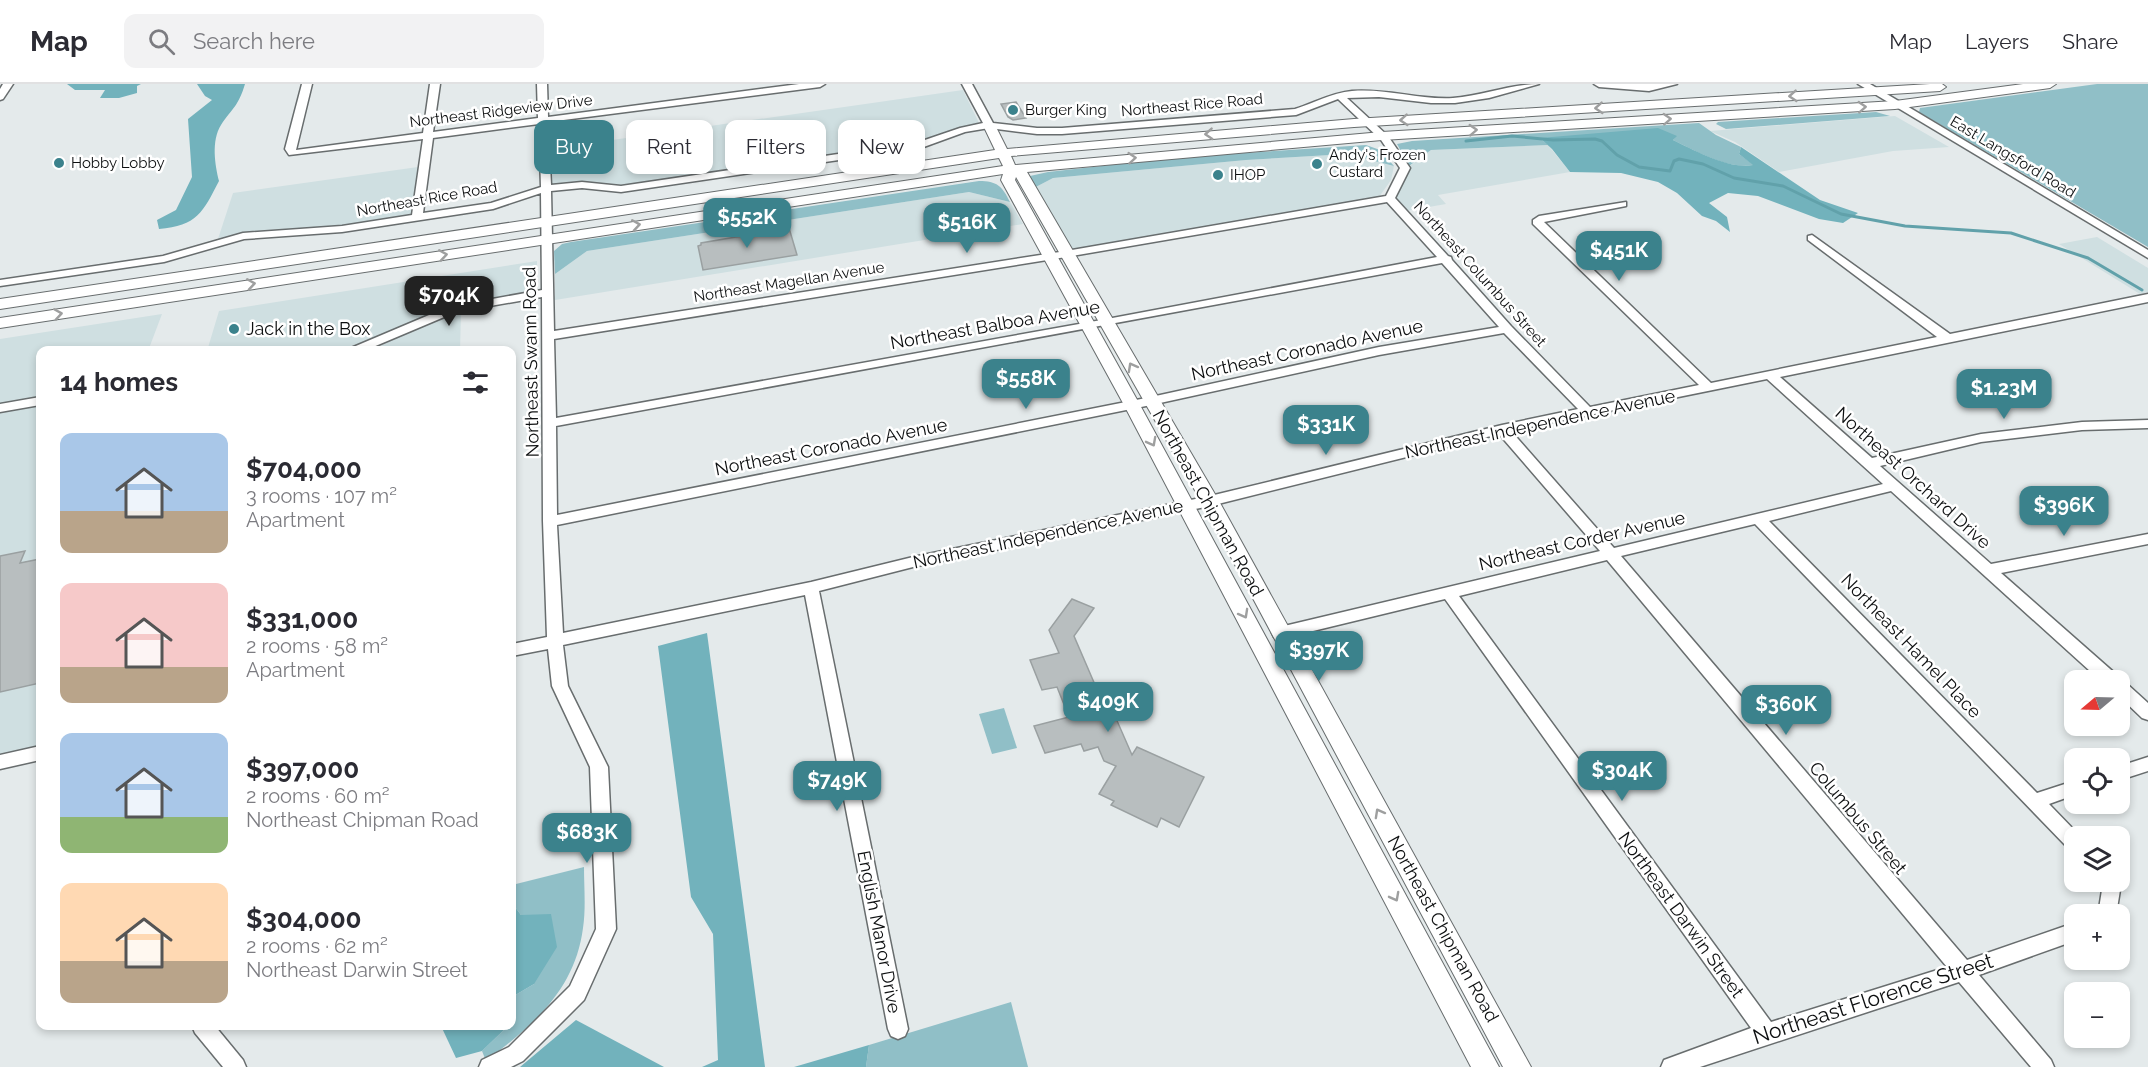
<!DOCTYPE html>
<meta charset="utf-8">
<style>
body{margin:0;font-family:Raleway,sans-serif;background:#f2f2f3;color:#2b2b33;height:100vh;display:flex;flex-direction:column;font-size:22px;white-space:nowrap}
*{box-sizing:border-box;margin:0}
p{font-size:20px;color:#7c7c81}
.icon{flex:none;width:33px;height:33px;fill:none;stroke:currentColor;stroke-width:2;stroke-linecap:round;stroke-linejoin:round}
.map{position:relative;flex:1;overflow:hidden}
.side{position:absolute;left:36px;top:262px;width:480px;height:684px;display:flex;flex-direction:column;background:#fff;border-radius:12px;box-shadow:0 3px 9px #0003}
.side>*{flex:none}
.hud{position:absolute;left:534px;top:36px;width:570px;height:54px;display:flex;gap:12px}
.needle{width:39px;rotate:251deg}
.buttons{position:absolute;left:2064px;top:586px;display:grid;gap:12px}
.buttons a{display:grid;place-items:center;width:66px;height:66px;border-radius:12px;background:#fff;box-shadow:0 3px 9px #0003;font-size:30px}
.price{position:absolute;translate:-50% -51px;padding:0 14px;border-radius:12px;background:#3b828c;color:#fff;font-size:20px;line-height:39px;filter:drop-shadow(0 2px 3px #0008)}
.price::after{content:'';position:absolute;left:50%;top:36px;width:18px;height:14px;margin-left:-9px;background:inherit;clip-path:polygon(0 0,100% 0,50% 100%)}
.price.on{background:#222;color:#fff}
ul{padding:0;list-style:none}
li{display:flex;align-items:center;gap:18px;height:150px;padding:0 24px}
li span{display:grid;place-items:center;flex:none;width:168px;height:120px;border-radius:12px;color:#555}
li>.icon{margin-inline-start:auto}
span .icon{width:72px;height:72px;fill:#fffc;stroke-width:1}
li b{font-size:26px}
h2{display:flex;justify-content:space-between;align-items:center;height:72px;padding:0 24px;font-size:26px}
.tag{padding:0 21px;border-radius:12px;background:#fff;box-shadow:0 3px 9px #0003;font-size:21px;line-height:54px}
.tag.on{background:#3b828c;color:#fff}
header{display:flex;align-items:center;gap:36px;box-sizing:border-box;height:84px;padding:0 30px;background:#fff;border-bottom:2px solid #e1e1e2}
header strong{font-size:28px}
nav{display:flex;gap:33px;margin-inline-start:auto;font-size:21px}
.search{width:420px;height:54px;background:#f2f2f3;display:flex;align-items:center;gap:15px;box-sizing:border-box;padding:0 21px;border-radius:12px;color:#7c7c81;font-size:22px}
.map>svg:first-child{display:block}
</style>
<header>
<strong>Map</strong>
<div class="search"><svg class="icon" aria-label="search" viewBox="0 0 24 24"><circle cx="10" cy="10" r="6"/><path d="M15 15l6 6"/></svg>Search here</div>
<nav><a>Map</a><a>Layers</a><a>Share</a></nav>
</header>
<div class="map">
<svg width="2148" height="983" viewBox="0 0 2148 983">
<rect width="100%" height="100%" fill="#e4eaeb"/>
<!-- built -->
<g fill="#cfdfe1">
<path d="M963,6L979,39L935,56L628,102L551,101L549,65Z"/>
<path d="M1895,32L1949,63L1893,67L1779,88L1735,58L1710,47Z"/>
<path d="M1548,61L1570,88L1438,111L1446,120L1400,128L1394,112L1406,85L1431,66Z"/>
<path d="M1347,70L1394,82L1391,96L1379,113L1074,167L1068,166L1032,105L1053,94L1246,76Z"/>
<path d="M418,83L413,128L408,132L359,141L217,158L233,109Z"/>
<path d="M969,108L1010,118L1023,140L549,217L555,211V190L587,167Z"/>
<path d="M2097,153L2148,184V208L2140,210L2059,160Z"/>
<path d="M537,177V201L532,207L447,224L365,259L326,267H207L219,227Z"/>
<path d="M461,228L460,267H360L380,262L440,234Z"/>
<path d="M162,230L148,267H40V314L0,321V255Z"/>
<path d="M40,322V662L0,671V329Z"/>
</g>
<!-- green -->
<g fill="#90bfc7">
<path d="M2097,0H2148V163L1919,28L1920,24Z"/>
<path d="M1876,28L1890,32L1726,45L1716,40L1718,38Z"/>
<path d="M1699,39L1716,51L1741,63L1739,70L1754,81C1728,86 1696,67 1673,56L1676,52L1541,55L1548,61L1431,66L1409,82L1397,60L1412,57Z"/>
<path d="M1366,61L1380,66L1394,82L1347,70L1246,76L1053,94L1032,105L1028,96L1030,92L1048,88L1182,73Z"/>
<path d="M979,97C997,97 1002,102 1010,118L969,108L587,167L555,190L554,167L562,160L571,158Z"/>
<path d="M1004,624L1017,664L992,670L979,630Z"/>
<path d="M584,783C584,803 586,824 583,844C575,906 533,941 486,977L482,967L508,942H512V913L534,900L521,831L512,819V801Z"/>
<path d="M1011,918L1028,983H866L869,961Z"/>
</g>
<!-- forest -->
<g fill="#72b2bc">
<path d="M67,0H141L137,2V9L119,14H100L105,6H75Z"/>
<path d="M197,0H245C238,23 233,23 221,41C211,57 215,81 219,97C203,128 197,142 159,145L157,136L176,126L192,93L188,35L212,16L205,12Z"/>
<path d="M1658,44L1677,52L1673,56C1694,66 1730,86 1753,81L1739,70L1741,63L1820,116L1858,129L1843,139L1819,135L1758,112L1728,109L1709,119L1727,133L1730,148L1716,137L1702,132L1677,109L1658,98L1621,89L1570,88L1552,65L1540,54Z"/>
<path d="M707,549L765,983H702L718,976L713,850L691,813L658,562Z"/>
<path d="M512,819L521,831L551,830L557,863L534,900L512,913Z"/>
<path d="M576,936L664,983H520Z"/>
<path d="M441,942H508L482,967L456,974Z"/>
<path d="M869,961L866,983H794Z"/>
</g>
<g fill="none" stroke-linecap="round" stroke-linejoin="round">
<!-- stream -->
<path stroke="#61a1aa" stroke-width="3" d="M1466,57L1512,52L1553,56L1595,55L1602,57L1617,71L1639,83L1670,87L1674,77L1679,75L1703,80L1734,94L1783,102L1841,130L1905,142L2011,149L2088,174L2142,206"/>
</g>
<!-- building -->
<g fill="#b8bebf" stroke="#9aa0a1" stroke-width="1.5">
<path d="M1016,18L1026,34L1013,36L1008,33L1001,20Z"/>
<path d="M789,144L797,171L703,186L698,162L701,161V159Z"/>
<path d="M25,467L20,479L40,475V599L0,608V472Z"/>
<path d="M1072,515L1094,524L1074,552L1105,624L1111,623L1132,671L1137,663L1204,693L1179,743L1161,734L1157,743L1111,721L1114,717L1099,710L1116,682L1104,677L1098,663L1084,667L1081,660L1045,669L1034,642L1069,633L1057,603L1042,606L1030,576L1059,569L1049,546Z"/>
</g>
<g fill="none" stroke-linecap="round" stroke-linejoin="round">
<defs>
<g id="minor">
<path d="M3,0H13L3,15L0,16V5Z"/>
<path d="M302,0H312L296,66L423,49L430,0H440L433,48L538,34L537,0H547L548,33L799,0H825L820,3L548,38L551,101L582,98L621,102L919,58L960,44L983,39L962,0H972L993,39L1037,44H1062L1295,25C1314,19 1331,9 1352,7C1386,4 1419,16 1453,14C1482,12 1509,0 1539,0L1489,14L1455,19H1431L1379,13L1347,14L1388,52L1410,84L1395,114L1448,172L1451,173L1452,176L1511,242L1590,323L1699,301L1533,140V136L1539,132L1626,118V122L1544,138L1711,299L1937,253L1808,156V152L1812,151L1950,250L2148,210V218L1780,293L1872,374L1981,350L2082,338L2148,336V344L2082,346L1981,358L1880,382L1991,480L2148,450V460L2001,489L2118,592L2120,598L2126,599L2148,619V636L2142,634L2120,613V597H2101L1891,407L1769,437L2037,709L2074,697V711L2049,720L2080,752L2074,753V766L2068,764L1755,440L1621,472L1967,876L2074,839V857L1979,891L2051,976L2054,983H2031L1959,898L1700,983H1661L1664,976L1751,944L1445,515L1280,555L1274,553L1272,549L1274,545L1280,543L1600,467L1499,350L1210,422L913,483L819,507L908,945L905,952L898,955L891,952L888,945L805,511L563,561L568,602L608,683L616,845L584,916L523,977L511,983H479L482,976L509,963L570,902L596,845L590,683L552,602L548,565L512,572V560L547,553L543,437L542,213L456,228L366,266L344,267L448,223L542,206L541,109L493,125L342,148L244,155L164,178L0,202V196L163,172L243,149L342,142L412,131L423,55L289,71L285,65ZM1338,15L1381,56L1400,84L1386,112L1066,167L554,247L551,107L582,104L621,108L921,64L965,48L989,44L1037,50H1062L1296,31ZM539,40L541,103L491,119L423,129L433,54ZM1387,118L1437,173L1107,235L556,334L554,255L1066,173ZM1442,179L1499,243L1379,263L1151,313L557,431L556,342ZM1504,249L1578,325L1502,341L1210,412L913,473L811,498L563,549L557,441L1151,321L1379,271ZM1767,295L1883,400L1614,464L1511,347ZM1607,476L1947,883L1771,938L1459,512Z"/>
<path d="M1594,0H1677L1649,7L1599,3Z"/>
<path d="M1858,0H1870L2148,166V174Z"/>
<path d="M40,313V321L0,328V320Z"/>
<path d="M40,662V676L0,685V671Z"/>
<path d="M2148,673V687L2120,696V682Z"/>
<path d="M2098,798H2117L2120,806L2116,831H2098L2102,806Z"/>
<path d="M192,942H215L243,976L246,983H223L195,949Z"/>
</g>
<path id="major" d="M1930,0H1942L1946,3L1940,7L1354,43L1011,72L1015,81L1382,48L1895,17L2023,0H2056L2050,4L1895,25L1382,56L1027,88L1219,417L1531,983H1503L1201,417L1016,93L1015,96L1140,321L1499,983H1471L1124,321L1001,96L1003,90L0,244V234L1003,82L999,74L0,225V215L995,66L983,41L989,37L995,41L1007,65L1354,35Z"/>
</defs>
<!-- minor casing -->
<use href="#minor" stroke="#686d6e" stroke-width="3"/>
<!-- major casing -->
<use href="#major" stroke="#686d6e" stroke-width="2"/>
<!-- minor -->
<use href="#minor" fill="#fff" fill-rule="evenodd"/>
<!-- major -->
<use href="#major" fill="#fff" fill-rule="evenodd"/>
</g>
<!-- one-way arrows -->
<defs><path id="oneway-chevron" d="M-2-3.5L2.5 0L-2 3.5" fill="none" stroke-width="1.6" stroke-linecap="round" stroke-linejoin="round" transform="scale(1.5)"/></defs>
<g stroke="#9e9f9f">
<use href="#oneway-chevron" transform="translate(1793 12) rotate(176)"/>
<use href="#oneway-chevron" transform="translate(1862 23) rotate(-3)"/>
<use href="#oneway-chevron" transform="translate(1599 24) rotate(176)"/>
<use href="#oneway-chevron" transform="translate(1667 35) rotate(-3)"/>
<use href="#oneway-chevron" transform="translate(1404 36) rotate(176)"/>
<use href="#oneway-chevron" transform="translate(1473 46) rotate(-3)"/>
<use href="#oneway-chevron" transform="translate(1209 50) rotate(176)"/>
<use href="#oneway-chevron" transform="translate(1132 74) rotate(-5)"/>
<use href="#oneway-chevron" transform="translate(636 141) rotate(-9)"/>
<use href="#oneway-chevron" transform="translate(443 171) rotate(-9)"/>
<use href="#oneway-chevron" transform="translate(251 200) rotate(-9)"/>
<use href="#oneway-chevron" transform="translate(58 230) rotate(-9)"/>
<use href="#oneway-chevron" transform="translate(1132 283) rotate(-119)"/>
<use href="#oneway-chevron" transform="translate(1152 358) rotate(62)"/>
<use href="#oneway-chevron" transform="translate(1244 530) rotate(61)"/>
<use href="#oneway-chevron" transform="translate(1379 729) rotate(-119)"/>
<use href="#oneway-chevron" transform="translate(1395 813) rotate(62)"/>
</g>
<!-- markers -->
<g fill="#3b828c" stroke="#fff" stroke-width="2">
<circle cx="1013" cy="26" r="6"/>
<circle cx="59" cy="79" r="6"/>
<circle cx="1317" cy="80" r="6"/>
<circle cx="1218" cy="91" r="6"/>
<circle cx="234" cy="245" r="6"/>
</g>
<g text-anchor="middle" stroke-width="5" stroke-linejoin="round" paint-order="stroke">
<!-- far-street labels -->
<g font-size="15" fill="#0d0f10" stroke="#fff">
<text transform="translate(1192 21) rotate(-5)" y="5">Northeast Rice Road</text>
<text transform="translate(501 27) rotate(-7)" y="5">Northeast Ridgeview Drive</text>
<text transform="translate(2013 73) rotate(31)" y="5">East Langsford Road</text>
<text transform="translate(427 115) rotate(-10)" y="5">Northeast Rice Road</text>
<text transform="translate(1480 190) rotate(48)" y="5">Northeast Columbus Street</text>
<text transform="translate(789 198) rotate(-9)" y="5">Northeast Magellan Avenue</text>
</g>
<!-- far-poi labels -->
<g font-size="15" fill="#0d0f10" stroke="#fff" text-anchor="start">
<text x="1025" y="31">Burger King</text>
<text x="1329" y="76">Andy's Frozen<tspan x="1329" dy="17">Custard</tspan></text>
<text x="71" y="84">Hobby Lobby</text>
<text x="1230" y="96">IHOP</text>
</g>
<!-- street labels -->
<g font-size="18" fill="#0d0f10" stroke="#fff">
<text transform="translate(995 241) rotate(-10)" y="6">Northeast Balboa Avenue</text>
<text transform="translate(1307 266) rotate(-12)" y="6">Northeast Coronado Avenue</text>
<text transform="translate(531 278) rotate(-91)" y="6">Northeast Swann Road</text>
<text transform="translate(1540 340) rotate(-12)" y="6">Northeast Independence Avenue</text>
<text transform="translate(831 363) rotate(-11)" y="6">Northeast Coronado Avenue</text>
<text transform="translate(1913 394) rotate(42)" y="6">Northeast Orchard Drive</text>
<text transform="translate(1208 419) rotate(61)" y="6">Northeast Chipman Road</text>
<text transform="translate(1048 450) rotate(-12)" y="6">Northeast Independence Avenue</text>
<text transform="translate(1582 457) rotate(-13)" y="6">Northeast Corder Avenue</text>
<text transform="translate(1911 562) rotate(46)" y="6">Northeast Hamel Place</text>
<text transform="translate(1858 734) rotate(50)" y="6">Columbus Street</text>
<text transform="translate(1681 831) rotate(54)" y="6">Northeast Darwin Street</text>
<text transform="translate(1443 845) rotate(61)" y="6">Northeast Chipman Road</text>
<text transform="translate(879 848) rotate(79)" y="6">English Manor Drive</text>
</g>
<!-- poi labels -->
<g font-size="18" fill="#0d0f10" stroke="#fff" text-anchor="start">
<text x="246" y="251">Jack in the Box</text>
</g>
<!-- near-street labels -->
<g font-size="21" fill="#0d0f10" stroke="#fff">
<text transform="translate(1873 915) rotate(-18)" y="7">Northeast Florence Street</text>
</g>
</g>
</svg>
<div class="buttons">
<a><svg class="needle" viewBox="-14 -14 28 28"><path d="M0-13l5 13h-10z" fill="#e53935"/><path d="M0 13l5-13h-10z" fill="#7c7c81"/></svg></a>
<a><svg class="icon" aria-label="locate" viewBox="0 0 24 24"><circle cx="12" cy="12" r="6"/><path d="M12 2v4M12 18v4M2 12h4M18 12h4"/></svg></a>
<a><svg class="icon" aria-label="layers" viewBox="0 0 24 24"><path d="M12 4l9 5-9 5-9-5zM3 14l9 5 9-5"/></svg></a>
<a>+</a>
<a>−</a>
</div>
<b class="price" style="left:747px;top:165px">$552K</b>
<b class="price" style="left:967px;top:170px">$516K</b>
<b class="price" style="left:1619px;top:198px">$451K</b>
<b class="price on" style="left:449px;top:243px">$704K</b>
<b class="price" style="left:1026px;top:326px">$558K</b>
<b class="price" style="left:2004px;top:336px">$1.23M</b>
<b class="price" style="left:1326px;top:372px">$331K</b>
<b class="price" style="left:2064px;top:453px">$396K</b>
<b class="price" style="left:1319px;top:598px">$397K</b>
<b class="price" style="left:1108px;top:649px">$409K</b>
<b class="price" style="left:1786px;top:652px">$360K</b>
<b class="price" style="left:1622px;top:718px">$304K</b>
<b class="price" style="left:837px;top:728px">$749K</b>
<b class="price" style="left:587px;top:780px">$683K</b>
<div class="hud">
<a class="tag on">Buy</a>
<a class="tag">Rent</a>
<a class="tag">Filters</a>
<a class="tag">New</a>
</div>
<section class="side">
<h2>14 homes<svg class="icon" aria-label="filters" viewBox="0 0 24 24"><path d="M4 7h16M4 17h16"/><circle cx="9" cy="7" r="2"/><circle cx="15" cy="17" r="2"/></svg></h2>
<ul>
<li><span style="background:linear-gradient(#a9c7e8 65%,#b9a48a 0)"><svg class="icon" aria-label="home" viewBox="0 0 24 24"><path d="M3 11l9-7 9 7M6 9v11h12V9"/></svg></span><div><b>$704,000</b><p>3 rooms · 107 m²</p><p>Apartment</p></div></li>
<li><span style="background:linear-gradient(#f6c9c9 70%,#b9a48a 0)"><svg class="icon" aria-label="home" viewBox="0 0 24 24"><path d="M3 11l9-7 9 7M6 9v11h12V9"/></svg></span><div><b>$331,000</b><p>2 rooms · 58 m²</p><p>Apartment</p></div></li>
<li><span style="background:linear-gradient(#a9c7e8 70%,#8fb573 0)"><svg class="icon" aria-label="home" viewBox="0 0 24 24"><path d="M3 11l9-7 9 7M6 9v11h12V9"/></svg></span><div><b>$397,000</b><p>2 rooms · 60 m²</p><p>Northeast Chipman Road</p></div></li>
<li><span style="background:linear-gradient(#ffd9b3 65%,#b9a48a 0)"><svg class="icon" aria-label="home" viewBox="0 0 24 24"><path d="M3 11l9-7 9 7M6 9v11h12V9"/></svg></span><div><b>$304,000</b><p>2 rooms · 62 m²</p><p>Northeast Darwin Street</p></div></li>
</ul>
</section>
</div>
